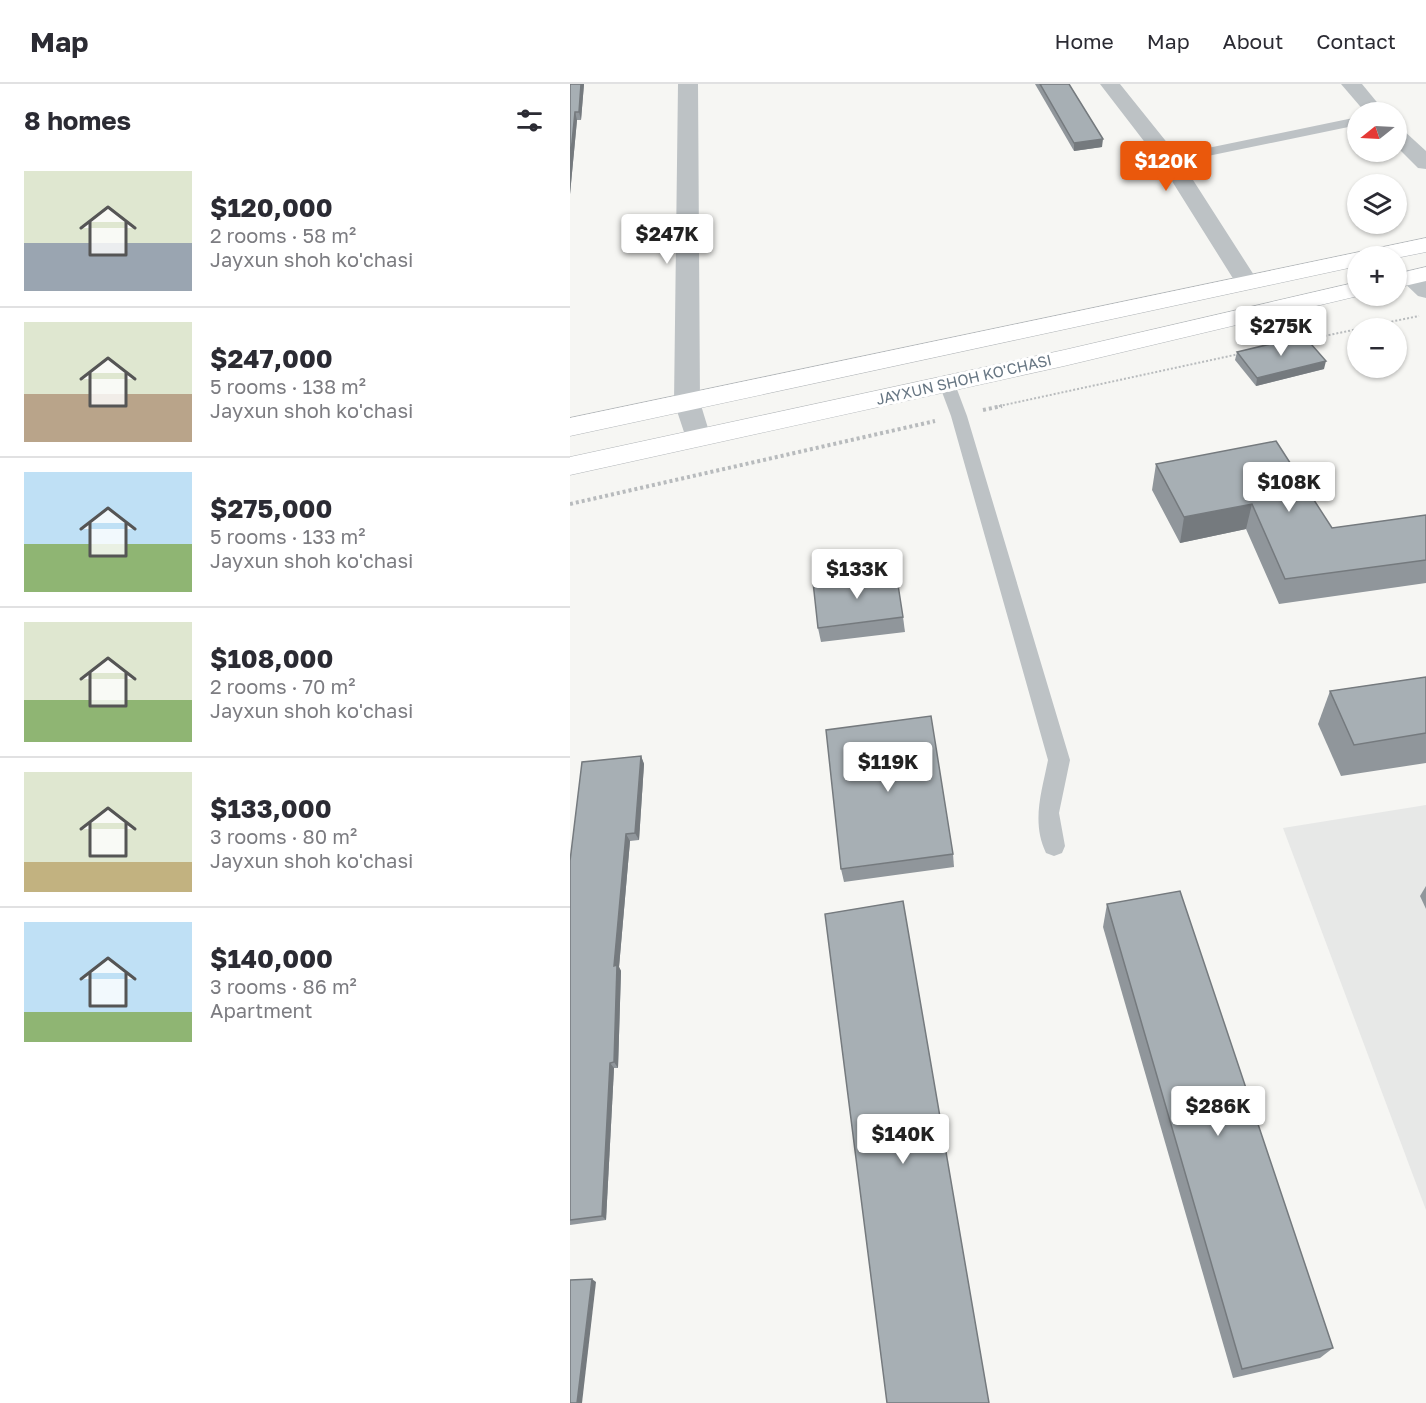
<!DOCTYPE html>
<meta charset="utf-8">
<style>
body{margin:0;font-family:"Golos Text",sans-serif;background:#f2f2f3;color:#2b2b33;height:100vh;display:flex;flex-direction:column;font-size:22px;white-space:nowrap}
*{box-sizing:border-box;margin:0}
p{font-size:20px;color:#7c7c81}
.icon{flex:none;width:33px;height:33px;fill:none;stroke:currentColor;stroke-width:2;stroke-linecap:round;stroke-linejoin:round}
.map{position:relative;flex:1;overflow:hidden}
.details{display:flex;flex-direction:column;background:#fff;width:570px}
.details>*{flex:none}
.needle{width:39px;rotate:252deg}
.fabs{position:absolute;left:777px;top:18px;display:grid;gap:12px}
.fabs a{display:grid;place-items:center;width:60px;height:60px;border-radius:50%;background:#fff;box-shadow:0 2px 4px #0004;font-size:30px}
.price{position:absolute;translate:-50% -51px;padding:0 14px;border-radius:6px;background:#fff;color:#222;font-size:20px;line-height:39px;filter:drop-shadow(0 2px 3px #0008)}
.price::after{content:'';position:absolute;left:50%;top:36px;width:18px;height:14px;margin-left:-9px;background:inherit;clip-path:polygon(0 0,100% 0,50% 100%)}
.price.current{background:#ea580c;color:#fff}
ul{padding:0;list-style:none}
li{display:flex;align-items:center;gap:18px;height:150px;padding:0 24px}
li+li{border-top:2px solid #e1e1e2}
li span{display:grid;place-items:center;flex:none;width:168px;height:120px;border-radius:0px;color:#555}
li>.icon{margin-inline-start:auto}
span .icon{width:72px;height:72px;fill:#fffc;stroke-width:1}
li b{font-size:26px}
h2{display:flex;justify-content:space-between;align-items:center;height:72px;padding:0 24px;font-size:26px}
header{display:flex;align-items:center;gap:36px;box-sizing:border-box;height:84px;padding:0 30px;background:#fff;border-bottom:2px solid #e1e1e2}
header strong{font-size:28px}
nav{display:flex;gap:33px;margin-inline-start:auto;font-size:21px}
main{display:flex;flex:1;min-height:0}
.map>svg:first-child{display:block}
</style>
<header>
<strong>Map</strong>
<nav><a>Home</a><a>Map</a><a>About</a><a>Contact</a></nav>
</header>
<main>
<section class="details">
<h2>8 homes<svg class="icon" aria-label="filters" viewBox="0 0 24 24"><path d="M4 7h16M4 17h16"/><circle cx="9" cy="7" r="2"/><circle cx="15" cy="17" r="2"/></svg></h2>
<ul>
<li><span style="background:linear-gradient(#dfe7d0 60%,#9aa5b1 0)"><svg class="icon" aria-label="home" viewBox="0 0 24 24"><path d="M3 11l9-7 9 7M6 9v11h12V9"/></svg></span><div><b>$120,000</b><p>2 rooms · 58 m²</p><p>Jayxun shoh ko'chasi</p></div></li>
<li><span style="background:linear-gradient(#dfe7d0 60%,#b9a48a 0)"><svg class="icon" aria-label="home" viewBox="0 0 24 24"><path d="M3 11l9-7 9 7M6 9v11h12V9"/></svg></span><div><b>$247,000</b><p>5 rooms · 138 m²</p><p>Jayxun shoh ko'chasi</p></div></li>
<li><span style="background:linear-gradient(#bfe0f5 60%,#8fb573 0)"><svg class="icon" aria-label="home" viewBox="0 0 24 24"><path d="M3 11l9-7 9 7M6 9v11h12V9"/></svg></span><div><b>$275,000</b><p>5 rooms · 133 m²</p><p>Jayxun shoh ko'chasi</p></div></li>
<li><span style="background:linear-gradient(#dfe7d0 65%,#8fb573 0)"><svg class="icon" aria-label="home" viewBox="0 0 24 24"><path d="M3 11l9-7 9 7M6 9v11h12V9"/></svg></span><div><b>$108,000</b><p>2 rooms · 70 m²</p><p>Jayxun shoh ko'chasi</p></div></li>
<li><span style="background:linear-gradient(#dfe7d0 75%,#c2b280 0)"><svg class="icon" aria-label="home" viewBox="0 0 24 24"><path d="M3 11l9-7 9 7M6 9v11h12V9"/></svg></span><div><b>$133,000</b><p>3 rooms · 80 m²</p><p>Jayxun shoh ko'chasi</p></div></li>
<li><span style="background:linear-gradient(#bfe0f5 75%,#8fb573 0)"><svg class="icon" aria-label="home" viewBox="0 0 24 24"><path d="M3 11l9-7 9 7M6 9v11h12V9"/></svg></span><div><b>$140,000</b><p>3 rooms · 86 m²</p><p>Apartment</p></div></li>
</ul>
</section>
<div class="map">
<svg width="856" height="1319" viewBox="0 0 856 1319">
<rect width="100%" height="100%" fill="#f6f6f3"/>
<!-- built -->
<path fill="#e7e8e7" d="M856,721V1126L713,744Z"/>
<g fill="none" stroke-linecap="round" stroke-linejoin="round">
<defs>
<g id="highway">
<path d="M856,154V168L826,174L788,172V182L0,352V334Z"/>
<path d="M856,183V197L826,204V190Z"/>
<path d="M788,198V212H791H788L494,282L0,391V373L494,266Z"/>
</g>
</defs>
<!-- highway casing -->
<use href="#highway" stroke="#b1b5b8" stroke-width="1"/>
<!-- path-far1 -->
<g stroke="#b8bbbd" stroke-width="2" stroke-dasharray="2 2" stroke-linecap="butt">
<path d="M790,244L849,232"/>
<path d="M735,256L788,245"/>
<path d="M425,323L669,270"/>
</g>
<!-- path -->
<g stroke="#b8bbbd" stroke-width="4" stroke-dasharray="3 3" stroke-linecap="butt">
<path d="M413,326L432,322"/>
<path d="M0,420L365,337"/>
</g>
<!-- lane -->
<g fill="#bdc2c5" fill-rule="evenodd">
<path d="M788,33V41L599,80L592,76L599,72Z"/>
<path d="M377,295L383,296L385,300L397,332L500,676L489,729L495,762L492,769L484,772L476,769C461,738 472,707 478,676L381,332L369,300L371,296Z"/>
</g>
<!-- street -->
<g fill="#bdc2c5" fill-rule="evenodd">
<path d="M108,0H128L130,318L141,354L138,360L128,363L118,360L104,318Z"/>
<path d="M530,0H550L607,71L689,199L685,204L677,206L669,204L590,78Z"/>
<path d="M771,0H792L815,28H795Z"/>
<path d="M826,44L833,46L856,67V85L848,84L826,62Z"/>
<path d="M840,186L848,188L856,195V214L848,212L828,193L832,188Z"/>
</g>
<!-- highway -->
<use href="#highway" fill="#fff" fill-rule="evenodd"/>
</g>
<!-- wall -->
<g fill="#90969b">
<path d="M0,0H14L11,36H7L0,110Z"/>
<path d="M465,0H499L532,63L504,67Z"/>
<path d="M667,268L754,285L686,302L665,276Z"/>
<path d="M586,380L762,444L856,431V499L709,520L676,445L610,459L582,406Z"/>
<path d="M333,533L335,548L251,558L248,544Z"/>
<path d="M856,593V679L771,692L748,640L760,607Z"/>
<path d="M71,672L74,680L69,756L60,757L49,883L51,887L48,984H44L36,1136L0,1141V777Z"/>
<path d="M383,770L384,783L274,798L271,785Z"/>
<path d="M856,802V825L850,812Z"/>
<path d="M537,820L763,1264L750,1274L663,1294L533,843Z"/>
</g>
<!-- shaded-wall -->
<g fill="#757a7e">
<path d="M11,0H14L11,36L9,28Z"/>
<path d="M5,28L7,36L0,110V79Z"/>
<path d="M533,55L532,63L504,67V59Z"/>
<path d="M756,277L754,285L686,302L687,294Z"/>
<path d="M682,420L676,445L610,459L614,433Z"/>
<path d="M71,672L74,680L69,756L65,749Z"/>
<path d="M56,750L60,757L49,883L51,887L48,984L44,978V882Z"/>
<path d="M40,979L44,984L36,1136L32,1132Z"/>
<path d="M22,1195L26,1198L12,1319H7Z"/>
</g>
<!-- building -->
<g fill="#a7afb4" stroke="#757a7e" stroke-width="1.5">
<path d="M0,0H11L9,28H5L0,79Z"/>
<path d="M470,0H499L533,55L504,59Z"/>
<path d="M734,252L756,277L687,294L667,268Z"/>
<path d="M706,357L762,444L856,431V476L715,495L682,420L614,433L586,380Z"/>
<path d="M326,488L333,533L248,544L243,498Z"/>
<path d="M856,593V649L784,661L760,607Z"/>
<path d="M361,632L383,770L271,785L256,646Z"/>
<path d="M71,672L65,749L56,750L44,882L47,881L44,978L40,979L32,1132L0,1136V777L12,678Z"/>
<path d="M610,807L763,1264L672,1285L537,820Z"/>
<path d="M333,817L419,1319H317L255,830Z"/>
<path d="M22,1195L7,1319H0V1196Z"/>
</g>
<g text-anchor="middle" stroke-width="6" stroke-linejoin="round" paint-order="stroke">
<!-- far-street labels -->
<g font-size="15" fill="#677683" stroke="#fff">
<text transform="translate(394 296) rotate(-13)" y="5">JAYXUN SHOH KO'CHASI</text>
</g>
</g>
</svg>
<div class="fabs">
<a><svg class="needle" viewBox="-14 -14 28 28"><path d="M0-13l5 13h-10z" fill="#e53935"/><path d="M0 13l5-13h-10z" fill="#7c7c81"/></svg></a>
<a><svg class="icon" aria-label="layers" viewBox="0 0 24 24"><path d="M12 4l9 5-9 5-9-5zM3 14l9 5 9-5"/></svg></a>
<a>+</a>
<a>−</a>
</div>
<b class="price current" style="left:596px;top:108px">$120K</b>
<b class="price" style="left:97px;top:181px">$247K</b>
<b class="price" style="left:711px;top:273px">$275K</b>
<b class="price" style="left:719px;top:429px">$108K</b>
<b class="price" style="left:287px;top:516px">$133K</b>
<b class="price" style="left:318px;top:709px">$119K</b>
<b class="price" style="left:648px;top:1053px">$286K</b>
<b class="price" style="left:333px;top:1081px">$140K</b>
</div>
</main>
